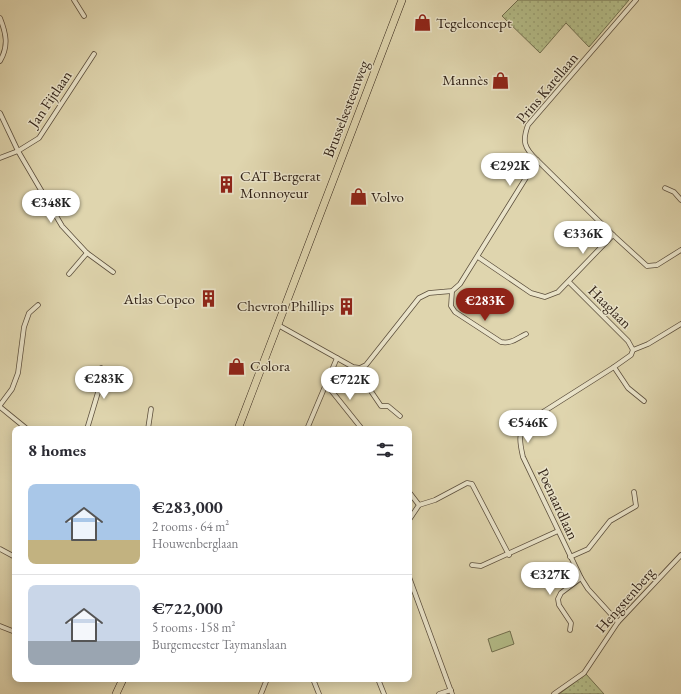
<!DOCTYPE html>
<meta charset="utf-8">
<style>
body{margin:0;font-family:"EB Garamond",serif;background:#f7f7f7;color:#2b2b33;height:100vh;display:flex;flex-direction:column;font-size:15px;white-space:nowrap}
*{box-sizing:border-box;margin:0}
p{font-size:13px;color:#7c7c81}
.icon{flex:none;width:22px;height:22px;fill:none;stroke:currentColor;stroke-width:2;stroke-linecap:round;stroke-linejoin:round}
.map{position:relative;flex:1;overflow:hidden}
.drawer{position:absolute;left:12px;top:426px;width:400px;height:256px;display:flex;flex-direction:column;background:#fff;border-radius:8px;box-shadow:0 2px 10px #0003}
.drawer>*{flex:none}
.price{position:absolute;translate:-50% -34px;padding:0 9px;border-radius:14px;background:#fff;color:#222;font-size:13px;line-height:26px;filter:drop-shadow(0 1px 2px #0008)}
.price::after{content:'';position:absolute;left:50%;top:24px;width:12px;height:9px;margin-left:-6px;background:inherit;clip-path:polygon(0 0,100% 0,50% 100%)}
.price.on{background:#8f2418;color:#fff}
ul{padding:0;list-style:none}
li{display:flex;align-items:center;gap:12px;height:100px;padding:0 16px}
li+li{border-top:1px solid #e1e1e2}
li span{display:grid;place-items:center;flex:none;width:112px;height:80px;border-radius:8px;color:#555}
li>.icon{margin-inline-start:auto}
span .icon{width:48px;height:48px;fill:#fffc;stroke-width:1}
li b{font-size:17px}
h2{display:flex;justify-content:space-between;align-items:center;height:48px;padding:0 16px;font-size:17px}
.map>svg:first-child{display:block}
</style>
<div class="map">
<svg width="681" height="694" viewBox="0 0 681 694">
<defs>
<pattern id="grass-dots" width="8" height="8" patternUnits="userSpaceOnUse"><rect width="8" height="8" fill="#b4bd89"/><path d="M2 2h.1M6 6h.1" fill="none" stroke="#9ba276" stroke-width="1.8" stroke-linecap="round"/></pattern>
</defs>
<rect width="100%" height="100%" fill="#dfd5ae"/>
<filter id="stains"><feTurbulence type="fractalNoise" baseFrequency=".005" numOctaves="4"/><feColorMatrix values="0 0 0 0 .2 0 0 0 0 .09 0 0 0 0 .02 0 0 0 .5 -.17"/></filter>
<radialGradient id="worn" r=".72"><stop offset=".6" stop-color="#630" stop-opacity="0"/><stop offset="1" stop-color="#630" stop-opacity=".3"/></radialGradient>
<!-- grass -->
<g fill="url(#grass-dots)" stroke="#727050">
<path d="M518,0H629L589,47L566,23L540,53L502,16Z"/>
<path d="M586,674L604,694H559Z"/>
</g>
<!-- garden -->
<path fill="#b4bd89" stroke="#727050" d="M510,631L514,644L492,652L488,639Z"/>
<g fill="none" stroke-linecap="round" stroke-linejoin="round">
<defs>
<g id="minor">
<path d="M74,0L84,16"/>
<path d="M0,18C6,33 9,46 0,61"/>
<path d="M94,54L39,138L18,151L62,226L87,253L113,272"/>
<path d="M0,113L18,151L0,158"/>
<path d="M665,188L674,192L681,200"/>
<path d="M613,235L647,266L657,265L681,250"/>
<path d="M478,257L531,293L545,297L558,292L613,235L537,160"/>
<path d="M69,274L87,253"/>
<path d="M569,282L628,341L633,350"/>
<path d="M452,291L451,306L455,312L501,342C512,344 517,338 526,334"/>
<path d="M278,325L353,367L360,368"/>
<path d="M614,367L628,388L644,401"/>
<path d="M360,368L366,365L419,298L429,293L452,291L460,284L537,160C524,148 522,141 528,125L636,0"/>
<path d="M360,368L362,378L381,406H388L400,416"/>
<path d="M326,384L362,429"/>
<path d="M0,405L12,389L18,373L24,327L29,313L38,305"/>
<path d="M0,407L27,429"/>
<path d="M87,429L99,389L101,368"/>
<path d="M148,429L151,409"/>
<path d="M307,429L337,358"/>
<path d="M409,492L419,505L409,520"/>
<path d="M419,505L435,500L467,483L472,484L509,555"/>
<path d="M0,549L15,557"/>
<path d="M570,557L588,549L610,521L636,506L634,492"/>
<path d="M472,565L481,566L558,531"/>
<path d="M409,577L452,694"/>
<path d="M618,622L588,589L581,578L523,457C519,439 517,434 532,419L614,367L631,355L633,350L648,344L681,324"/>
<path d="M0,626L15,632"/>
<path d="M570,630L571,623L559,605L558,599L561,593L581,578"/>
<path d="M313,679L319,694"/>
<path d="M378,679L384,694"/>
<path d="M261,694L267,679"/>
<path d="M439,694L451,690"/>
<path d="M554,694L584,673L618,622L681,555"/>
</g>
<g id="primary">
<path d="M238,429L402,0"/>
<path d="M116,694L123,679"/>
</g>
</defs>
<!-- minor casing -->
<use href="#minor" stroke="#5c4f3d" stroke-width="5.5"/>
<!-- primary casing -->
<use href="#primary" stroke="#312217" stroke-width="8"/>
<!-- minor -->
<use href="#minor" stroke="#eae4ca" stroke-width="4"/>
<!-- primary -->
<use href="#primary" stroke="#dfd5ae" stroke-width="7"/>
</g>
<!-- icons -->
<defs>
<symbol id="shop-bare" viewBox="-9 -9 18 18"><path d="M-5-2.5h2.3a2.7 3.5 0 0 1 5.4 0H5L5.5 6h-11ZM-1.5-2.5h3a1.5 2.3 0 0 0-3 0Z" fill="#8f2418" stroke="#eae4ca" stroke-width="2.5" paint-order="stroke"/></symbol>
<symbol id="building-bare" viewBox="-9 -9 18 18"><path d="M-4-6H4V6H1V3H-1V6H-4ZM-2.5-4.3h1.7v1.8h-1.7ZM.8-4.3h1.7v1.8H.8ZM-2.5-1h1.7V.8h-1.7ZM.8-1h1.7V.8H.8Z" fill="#8f2418" stroke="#eae4ca" stroke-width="2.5" paint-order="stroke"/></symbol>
</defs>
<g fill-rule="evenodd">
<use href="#shop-bare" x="410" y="10" width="25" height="25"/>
<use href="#shop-bare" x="488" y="68" width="25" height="25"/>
<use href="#building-bare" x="214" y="172" width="25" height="25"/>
<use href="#shop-bare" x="346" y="184" width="25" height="25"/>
<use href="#building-bare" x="196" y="286" width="25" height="25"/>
<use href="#building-bare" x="334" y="294" width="25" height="25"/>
<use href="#shop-bare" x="224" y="354" width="25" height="25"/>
</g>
<g text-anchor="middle" stroke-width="3" stroke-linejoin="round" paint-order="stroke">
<!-- poi labels -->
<g font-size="15" fill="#312217" stroke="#eae4ca" text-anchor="start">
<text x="436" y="28">Tegelconcept</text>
<text x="488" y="85" text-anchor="end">Mannès</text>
<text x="240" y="181">CAT Bergerat<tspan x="240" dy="17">Monnoyeur</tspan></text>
<text x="371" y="202">Volvo</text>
<text x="195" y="304" text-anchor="end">Atlas Copco</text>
<text x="334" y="311" text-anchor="end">Chevron Phillips</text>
<text x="250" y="371">Colora</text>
</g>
<!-- street labels -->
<g font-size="15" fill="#312217" stroke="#eae4ca">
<text transform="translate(547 88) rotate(-50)" y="5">Prins Karellaan</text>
<text transform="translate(50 99) rotate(-56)" y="5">Jan Fijtlaan</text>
<text transform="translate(346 109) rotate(-69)" y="5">Brusselsesteenweg</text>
<text transform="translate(610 307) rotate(45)" y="5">Haaglaan</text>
<text transform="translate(558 504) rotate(65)" y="5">Poenaardlaan</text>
<text transform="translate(625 600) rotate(-49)" y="5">Hengstenberg</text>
</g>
</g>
<rect width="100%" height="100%" filter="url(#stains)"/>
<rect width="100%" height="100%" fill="url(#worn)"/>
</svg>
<b class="price" style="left:510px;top:187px">€292K</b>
<b class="price" style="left:51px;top:224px">€348K</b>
<b class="price" style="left:583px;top:255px">€336K</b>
<b class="price on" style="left:485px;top:322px">€283K</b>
<b class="price" style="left:104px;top:400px">€283K</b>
<b class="price" style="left:350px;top:401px">€722K</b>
<b class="price" style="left:528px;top:444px">€546K</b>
<b class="price" style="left:550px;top:596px">€327K</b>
<section class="drawer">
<h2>8 homes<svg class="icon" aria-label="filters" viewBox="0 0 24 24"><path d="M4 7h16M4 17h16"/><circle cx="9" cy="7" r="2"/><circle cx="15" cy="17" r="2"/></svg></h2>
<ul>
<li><span style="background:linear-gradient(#a9c7e8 70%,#c2b280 0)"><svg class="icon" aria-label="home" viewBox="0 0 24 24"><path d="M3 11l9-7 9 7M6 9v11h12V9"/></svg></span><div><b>€283,000</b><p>2 rooms · 64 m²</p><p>Houwenberglaan</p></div></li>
<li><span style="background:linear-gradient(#c9d6e8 70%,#9aa5b1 0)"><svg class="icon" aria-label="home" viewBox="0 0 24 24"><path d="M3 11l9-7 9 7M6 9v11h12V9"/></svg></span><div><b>€722,000</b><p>5 rooms · 158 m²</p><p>Burgemeester Taymanslaan</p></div></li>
</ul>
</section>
</div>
